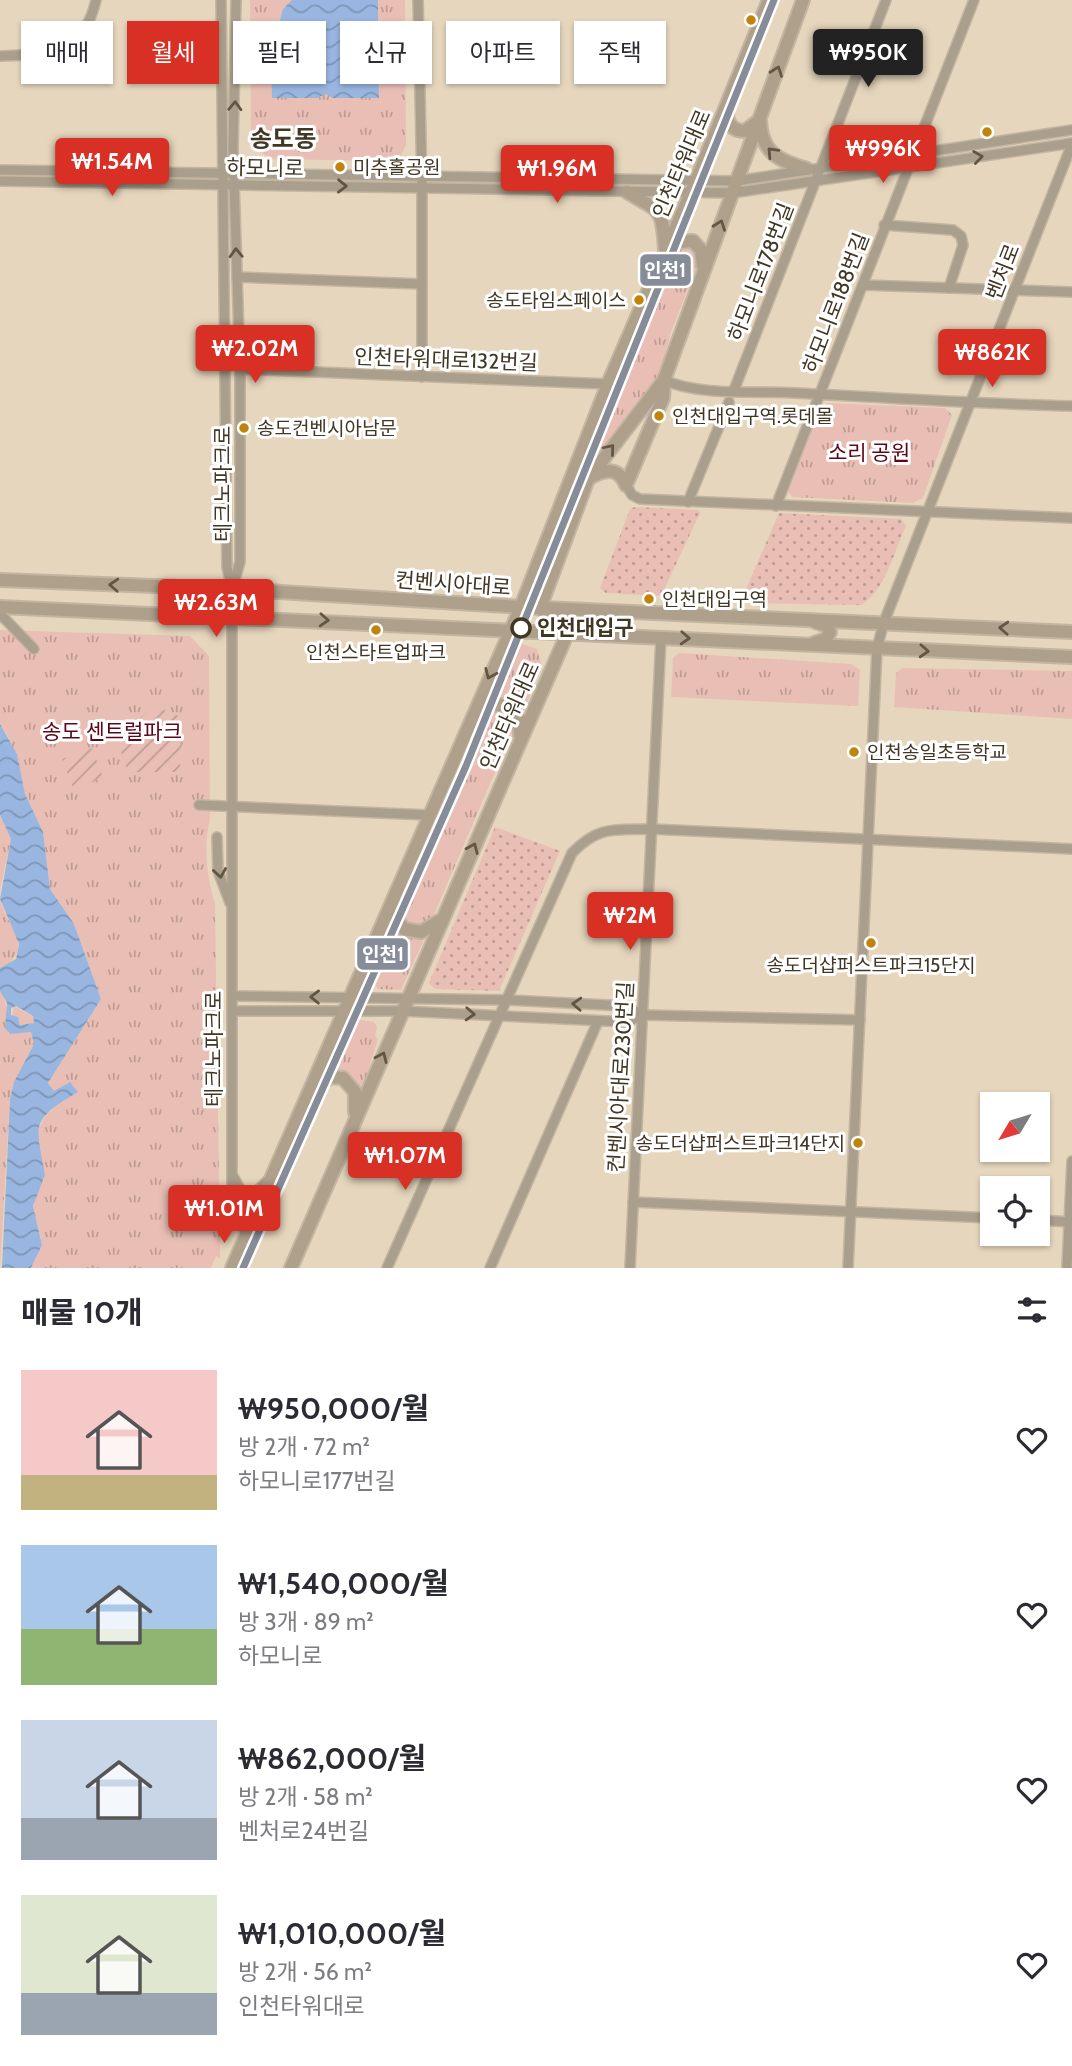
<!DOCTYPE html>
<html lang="ko">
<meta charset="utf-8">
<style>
body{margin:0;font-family:Cabin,"Noto Sans KR",sans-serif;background:#f7f7f7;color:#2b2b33;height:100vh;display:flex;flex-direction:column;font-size:26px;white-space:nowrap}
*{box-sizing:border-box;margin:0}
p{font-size:23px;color:#7c7c81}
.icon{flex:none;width:38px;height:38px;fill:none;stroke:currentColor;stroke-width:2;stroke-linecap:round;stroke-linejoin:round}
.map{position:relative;height:1268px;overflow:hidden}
.side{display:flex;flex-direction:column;background:#fff;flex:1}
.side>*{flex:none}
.banner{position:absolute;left:21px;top:21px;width:700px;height:63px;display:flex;gap:14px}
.needle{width:46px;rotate:232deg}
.controls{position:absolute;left:980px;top:1092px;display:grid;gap:14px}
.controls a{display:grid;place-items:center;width:70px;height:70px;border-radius:0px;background:#fff;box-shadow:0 2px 5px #0004;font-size:35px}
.price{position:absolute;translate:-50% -60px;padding:0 16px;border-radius:7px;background:#d93025;color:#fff;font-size:23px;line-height:46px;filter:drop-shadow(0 2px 4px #0008)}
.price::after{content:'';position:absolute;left:50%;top:42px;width:21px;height:16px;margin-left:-10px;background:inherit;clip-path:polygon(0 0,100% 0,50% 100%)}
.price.current{background:#222;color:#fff}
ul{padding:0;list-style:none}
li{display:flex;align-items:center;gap:21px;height:175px;padding:0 21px}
li span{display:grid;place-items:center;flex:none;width:196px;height:140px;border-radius:0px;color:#555}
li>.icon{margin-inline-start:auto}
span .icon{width:84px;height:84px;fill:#fffc;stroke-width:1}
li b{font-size:30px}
h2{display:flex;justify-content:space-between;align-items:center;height:84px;padding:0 21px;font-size:30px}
.chip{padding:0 24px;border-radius:0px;background:#fff;box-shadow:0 2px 5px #0004;font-size:24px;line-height:63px}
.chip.current{background:#d93025;color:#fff}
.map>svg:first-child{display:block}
</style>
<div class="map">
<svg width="1072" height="1268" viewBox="0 0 1072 1268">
<defs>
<pattern id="grass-dots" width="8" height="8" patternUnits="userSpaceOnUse" patternTransform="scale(1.75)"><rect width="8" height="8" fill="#e9bfb5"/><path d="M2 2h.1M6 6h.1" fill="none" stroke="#be9c93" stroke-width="1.8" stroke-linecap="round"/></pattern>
<pattern id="park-tufts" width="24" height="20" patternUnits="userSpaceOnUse" patternTransform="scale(1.75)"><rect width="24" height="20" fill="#e9bfb5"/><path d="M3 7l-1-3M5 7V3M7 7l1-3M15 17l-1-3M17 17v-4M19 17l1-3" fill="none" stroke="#be9c93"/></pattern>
<pattern id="garden-furrows" width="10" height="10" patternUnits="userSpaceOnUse" patternTransform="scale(1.75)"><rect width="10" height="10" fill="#e9bfb5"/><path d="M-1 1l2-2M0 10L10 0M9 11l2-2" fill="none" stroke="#be9c93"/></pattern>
<pattern id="water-waves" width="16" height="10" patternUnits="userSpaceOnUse" patternTransform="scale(1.75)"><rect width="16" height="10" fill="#99b6e0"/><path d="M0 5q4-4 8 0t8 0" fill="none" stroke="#7e95b5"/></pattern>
</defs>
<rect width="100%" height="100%" fill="#e6d6bd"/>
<!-- grass -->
<g fill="url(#grass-dots)">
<path d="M635,507L699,510L700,513L661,596L606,593L600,588L630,509Z"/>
<path d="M779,513L901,519L906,526C893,553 886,590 861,605L740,603Z"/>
<path d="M495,827L560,851L499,991L435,989L429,983Z"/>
</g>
<!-- park -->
<g fill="url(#park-tufts)">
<path d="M250,0H405L406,145L401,155L385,161L270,159L251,142Z"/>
<path d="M674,247H695L699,261L671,332L660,375L581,477Z"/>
<path d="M828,403L945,408L952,415L923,498L912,503L793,497L787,491L821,408Z"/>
<path d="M0,630L190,636L209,656L210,819C203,848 207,876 215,904L220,1258L216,1256L211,1268H31L42,1245C38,1215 25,1210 44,1180C44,1169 40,1162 39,1152C33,1118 52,1108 78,1092L54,1091L48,1083L101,999L74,924L50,889L43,832L25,794L10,740L0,724Z"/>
<path d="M522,644L537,649L542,667L522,715L490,699L515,646Z"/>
<path d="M679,653L851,664L860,670L858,706L671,697L673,658Z"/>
<path d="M902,668L1072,671V719L894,707L896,673Z"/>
<path d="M500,710L508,714L513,730L433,917L422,927L404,925L398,909L399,901L483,716Z"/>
<path d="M0,815L11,839L0,890Z"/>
<path d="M0,899C6,927 36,946 3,968H0Z"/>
<path d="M395,926L423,936V942L401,990L378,989L369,976L390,930Z"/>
<path d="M0,991C11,1005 3,1017 8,1033L31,1032L34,1044L17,1077L10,1099L0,1268Z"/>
<path d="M14,1006L32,1016L35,1023L21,1025L18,1018L12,1017Z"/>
<path d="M354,1019L374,1022L377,1027L375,1036L378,1039L359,1099L358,1090L322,1077L338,1034L342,1035L348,1021Z"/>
</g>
<!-- garden -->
<g fill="url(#garden-furrows)">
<path d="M155,706L181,717L180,772H128L116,737Z"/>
<path d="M92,748L103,778L73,788L62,759Z"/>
</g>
<!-- water -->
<g fill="url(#water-waves)" fill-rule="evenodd">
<path d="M292,0H378V32L368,27L362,34L356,28L345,27L340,32V46L344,53L369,58L378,56L379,98H333L326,94L317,98H272L271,59L286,39L279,24L283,9Z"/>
<path d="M0,724L17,754L25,794L43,832L50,889L74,924L101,999L48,1083L54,1091L70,1082L78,1092C29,1121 36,1124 45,1175L33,1206L42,1245L31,1268H2L10,1099L14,1082L34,1044L31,1032L10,1034L5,1028L7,1003L0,991V968L16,959L19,944L0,899L11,839L0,815ZM16,1006L33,1016L34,1023L20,1025L18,1017L11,1015V1008Z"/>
</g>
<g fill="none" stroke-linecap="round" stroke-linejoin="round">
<defs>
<g id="minor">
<path d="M221,0L227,567L232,589V1196L246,1235"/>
<path d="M418,0L422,188V377"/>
<path d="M0,56C47,54 84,55 96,0"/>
<path d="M0,170L736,181L1072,130"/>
<path d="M0,181L732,193L1072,143"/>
<path d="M884,225L953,230L961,236L963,245L949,288"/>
<path d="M237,277L422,284"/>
<path d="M863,285L1072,292"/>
<path d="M240,369L608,384"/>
<path d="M664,380C698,396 757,391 796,393C888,398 980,404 1072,406"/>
<path d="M734,390L886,0"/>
<path d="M626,485L632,495L640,499L1072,518"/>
<path d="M688,502L729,402"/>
<path d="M776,506L974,0"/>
<path d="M232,589L240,562V369L233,149L236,0"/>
<path d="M0,614L34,649"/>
<path d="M199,805L428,815"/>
<path d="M217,837L218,871L230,903"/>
<path d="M232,996L508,1000L626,1006L642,1015"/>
<path d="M232,1011H402L628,1022L642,1015L860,1020"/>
<path d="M233,1176L240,1189L247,1194L256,1192L267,1181"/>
<path d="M633,1202L992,1218"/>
<path d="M1038,1220L1072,1222"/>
<path d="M387,1268L572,853C599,825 615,830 651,829L1072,849"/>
<path d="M490,1268L598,1021"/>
<path d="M630,1268L661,637"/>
<path d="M848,1268L877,648L884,622L1072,144"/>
<path d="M1067,1268L1072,1161"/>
</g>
<g id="major">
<path d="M727,109C726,122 731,131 745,131L757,122"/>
<path d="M760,120C761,153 779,161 807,169"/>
<path d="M627,192C661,213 662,206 665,249"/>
<path d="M667,251L677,242L693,241L701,250L703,266"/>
<path d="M588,479C604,469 618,466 626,485"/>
<path d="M626,485L663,398L664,384"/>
<path d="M0,580L232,589L521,607L1072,632"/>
<path d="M0,607L1072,657"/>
<path d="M814,643L826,639L830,632L827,626L815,622"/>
<path d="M474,716L491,705H506L519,718L520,735"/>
<path d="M394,899V916L404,929L421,932L439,921"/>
<path d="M311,1092L330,1077L343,1078L355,1092V1112"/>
<path d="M232,1268L521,607L608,384L696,181L769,0"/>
<path d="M291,1268L568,632L540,608L588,479L664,380L803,0"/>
</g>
</defs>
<!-- minor casing -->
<use href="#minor" stroke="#c2b5a2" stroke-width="12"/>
<!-- major casing -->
<use href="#major" stroke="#c2b5a2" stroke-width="16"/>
<!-- minor -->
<use href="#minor" stroke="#aa9f8c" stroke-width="9"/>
<!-- major -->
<use href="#major" stroke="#afa08b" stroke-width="12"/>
<defs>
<path id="metro-1" d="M243,1268L466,766L774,0"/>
</defs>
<!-- metro-1 casing -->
<use href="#metro-1" stroke="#fff" stroke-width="12"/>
<!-- metro-1 -->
<use href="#metro-1" stroke="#868d99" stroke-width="7"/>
</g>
<!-- one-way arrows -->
<defs><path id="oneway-chevron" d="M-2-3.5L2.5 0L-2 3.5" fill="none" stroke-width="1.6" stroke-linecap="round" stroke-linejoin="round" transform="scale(1.75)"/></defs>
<g stroke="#635643">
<use href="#oneway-chevron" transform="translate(777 71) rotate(-70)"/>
<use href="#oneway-chevron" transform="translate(772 152) rotate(-133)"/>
<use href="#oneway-chevron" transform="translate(720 225) rotate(-70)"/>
<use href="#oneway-chevron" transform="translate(610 449) rotate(-50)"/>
<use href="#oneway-chevron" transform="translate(114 585) rotate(-177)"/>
<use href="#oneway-chevron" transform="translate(324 620) rotate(3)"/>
<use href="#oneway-chevron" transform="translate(1004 628) rotate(-177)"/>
<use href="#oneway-chevron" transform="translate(685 638) rotate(3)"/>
<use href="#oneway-chevron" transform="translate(924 651) rotate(3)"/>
<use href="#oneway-chevron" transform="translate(490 674) rotate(114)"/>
<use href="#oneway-chevron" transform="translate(473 848) rotate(-66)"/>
<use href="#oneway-chevron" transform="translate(382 1057) rotate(-66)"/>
</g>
<g stroke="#615643">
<use href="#oneway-chevron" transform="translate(235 106) rotate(-88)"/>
<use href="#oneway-chevron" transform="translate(978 157) rotate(-8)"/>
<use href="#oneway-chevron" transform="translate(342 186) rotate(1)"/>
<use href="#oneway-chevron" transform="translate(236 253) rotate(-92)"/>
<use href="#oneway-chevron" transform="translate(220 873) rotate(81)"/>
<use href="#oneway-chevron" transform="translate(315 997) rotate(-179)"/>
<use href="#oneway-chevron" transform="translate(577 1004) rotate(-177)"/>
<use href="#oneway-chevron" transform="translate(470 1014) rotate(3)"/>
</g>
<!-- markers -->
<g fill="#c1840b" stroke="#fff" stroke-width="2.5">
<circle cx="751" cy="20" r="6"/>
<circle cx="987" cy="132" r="6"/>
<circle cx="340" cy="167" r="6"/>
<circle cx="639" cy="300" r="6"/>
<circle cx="659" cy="416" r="6"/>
<circle cx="244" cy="428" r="6"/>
<circle cx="649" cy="599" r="6"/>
<circle cx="376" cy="630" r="6"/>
<circle cx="854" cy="752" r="6"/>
<circle cx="871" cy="943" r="6"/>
<circle cx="858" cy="1143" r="6"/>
</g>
<circle fill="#fff" stroke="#423624" stroke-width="3.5" cx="521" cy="628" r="9"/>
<g text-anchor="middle" stroke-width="6" stroke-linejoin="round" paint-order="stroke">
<!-- bus labels -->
<g font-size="19" fill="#423624" stroke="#fff" text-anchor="start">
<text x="353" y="174">미추홀공원</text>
<text x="626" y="307" text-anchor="end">송도타임스페이스</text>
<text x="672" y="423">인천대입구역.롯데몰</text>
<text x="257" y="435">송도컨벤시아남문</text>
<text x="662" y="606">인천대입구역</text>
<text x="376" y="659" text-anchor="middle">인천스타트업파크</text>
<text x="867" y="759">인천송일초등학교</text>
<text x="871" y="972" text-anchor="middle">송도더샵퍼스트파크15단지</text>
<text x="845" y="1150" text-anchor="end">송도더샵퍼스트파크14단지</text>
</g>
<!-- street labels -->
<g font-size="21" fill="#423624" stroke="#fff">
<text transform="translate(682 164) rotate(-67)" y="7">인천타워대로</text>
<text transform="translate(265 168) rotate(1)" y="7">하모니로</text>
<text transform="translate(761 272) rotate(-69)" y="7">하모니로178번길</text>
<text transform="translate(1003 272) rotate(-69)" y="7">벤처로</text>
<text transform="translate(836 303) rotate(-69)" y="7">하모니로188번길</text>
<text transform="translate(446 360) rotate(2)" y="7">인천타워대로132번길</text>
<text transform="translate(223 484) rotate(-90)" y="7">테크노파크로</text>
<text transform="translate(453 584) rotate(4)" y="7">컨벤시아대로</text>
<text transform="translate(510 716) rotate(-66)" y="7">인천타워대로</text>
<text transform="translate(214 1049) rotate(-90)" y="7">테크노파크로</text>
<text transform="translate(621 1077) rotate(-87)" y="7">컨벤시아대로230번길</text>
</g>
<!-- park labels -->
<g font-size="21" fill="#5d0618" stroke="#fff">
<text x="869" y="460">소리 공원</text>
<text x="112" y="739">송도 센트럴파크</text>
</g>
<!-- stop labels -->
<g font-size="21" font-weight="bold" fill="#423624" stroke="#fff" text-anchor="start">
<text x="537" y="635">인천대입구</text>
</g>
<!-- quarter labels -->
<g font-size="24" font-weight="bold" fill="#423624" stroke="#fff">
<text x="283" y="147">송도동</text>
</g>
</g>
<g stroke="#fff" stroke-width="2.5">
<rect x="639" y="253" width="53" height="34" rx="7" fill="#868d99"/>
<rect x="356" y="937" width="53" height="34" rx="7" fill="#868d99"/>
</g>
<g font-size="19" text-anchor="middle" font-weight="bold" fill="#fff">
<text x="665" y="277">인천1</text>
<text x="383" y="961">인천1</text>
</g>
</svg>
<div class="controls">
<a><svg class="needle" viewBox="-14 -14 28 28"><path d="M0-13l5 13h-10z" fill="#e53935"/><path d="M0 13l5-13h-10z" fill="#7c7c81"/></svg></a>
<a><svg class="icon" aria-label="locate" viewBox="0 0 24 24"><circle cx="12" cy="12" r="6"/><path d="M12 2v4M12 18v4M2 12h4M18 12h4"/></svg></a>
</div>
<b class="price current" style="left:868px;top:89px">₩950K</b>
<b class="price" style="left:883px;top:185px">₩996K</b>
<b class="price" style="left:112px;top:198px">₩1.54M</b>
<b class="price" style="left:557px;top:205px">₩1.96M</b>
<b class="price" style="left:255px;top:385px">₩2.02M</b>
<b class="price" style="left:992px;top:389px">₩862K</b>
<b class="price" style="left:216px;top:639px">₩2.63M</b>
<b class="price" style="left:630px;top:952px">₩2M</b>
<b class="price" style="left:405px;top:1192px">₩1.07M</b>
<b class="price" style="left:224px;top:1245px">₩1.01M</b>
<div class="banner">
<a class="chip">매매</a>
<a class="chip current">월세</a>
<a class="chip">필터</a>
<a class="chip">신규</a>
<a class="chip">아파트</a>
<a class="chip">주택</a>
</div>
</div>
<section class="side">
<h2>매물 10개<svg class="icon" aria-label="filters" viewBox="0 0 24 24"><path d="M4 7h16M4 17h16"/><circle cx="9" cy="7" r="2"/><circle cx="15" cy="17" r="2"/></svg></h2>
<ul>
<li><span style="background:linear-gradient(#f6c9c9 75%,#c2b280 0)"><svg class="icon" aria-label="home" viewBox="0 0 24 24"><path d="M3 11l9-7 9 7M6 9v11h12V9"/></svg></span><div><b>₩950,000/월</b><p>방 2개 · 72 m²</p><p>하모니로177번길</p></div><svg class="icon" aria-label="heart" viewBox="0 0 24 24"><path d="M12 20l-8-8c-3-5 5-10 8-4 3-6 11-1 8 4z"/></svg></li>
<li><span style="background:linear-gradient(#a9c7e8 60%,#8fb573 0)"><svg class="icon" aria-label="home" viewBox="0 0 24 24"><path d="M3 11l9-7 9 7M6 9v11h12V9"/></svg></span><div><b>₩1,540,000/월</b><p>방 3개 · 89 m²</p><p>하모니로</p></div><svg class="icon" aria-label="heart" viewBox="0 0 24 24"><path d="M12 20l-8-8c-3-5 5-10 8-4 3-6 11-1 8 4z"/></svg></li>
<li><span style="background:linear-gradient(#c9d6e8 70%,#9aa5b1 0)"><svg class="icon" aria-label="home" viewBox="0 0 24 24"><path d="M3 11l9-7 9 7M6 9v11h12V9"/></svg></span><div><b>₩862,000/월</b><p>방 2개 · 58 m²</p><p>벤처로24번길</p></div><svg class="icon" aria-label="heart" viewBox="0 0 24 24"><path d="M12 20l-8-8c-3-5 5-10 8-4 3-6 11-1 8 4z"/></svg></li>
<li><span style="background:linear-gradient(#dfe7d0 70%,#9aa5b1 0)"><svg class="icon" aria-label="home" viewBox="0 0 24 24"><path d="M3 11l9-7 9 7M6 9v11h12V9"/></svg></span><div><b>₩1,010,000/월</b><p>방 2개 · 56 m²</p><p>인천타워대로</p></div><svg class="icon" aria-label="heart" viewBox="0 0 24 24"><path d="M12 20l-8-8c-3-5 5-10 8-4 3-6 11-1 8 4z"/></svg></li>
</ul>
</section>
